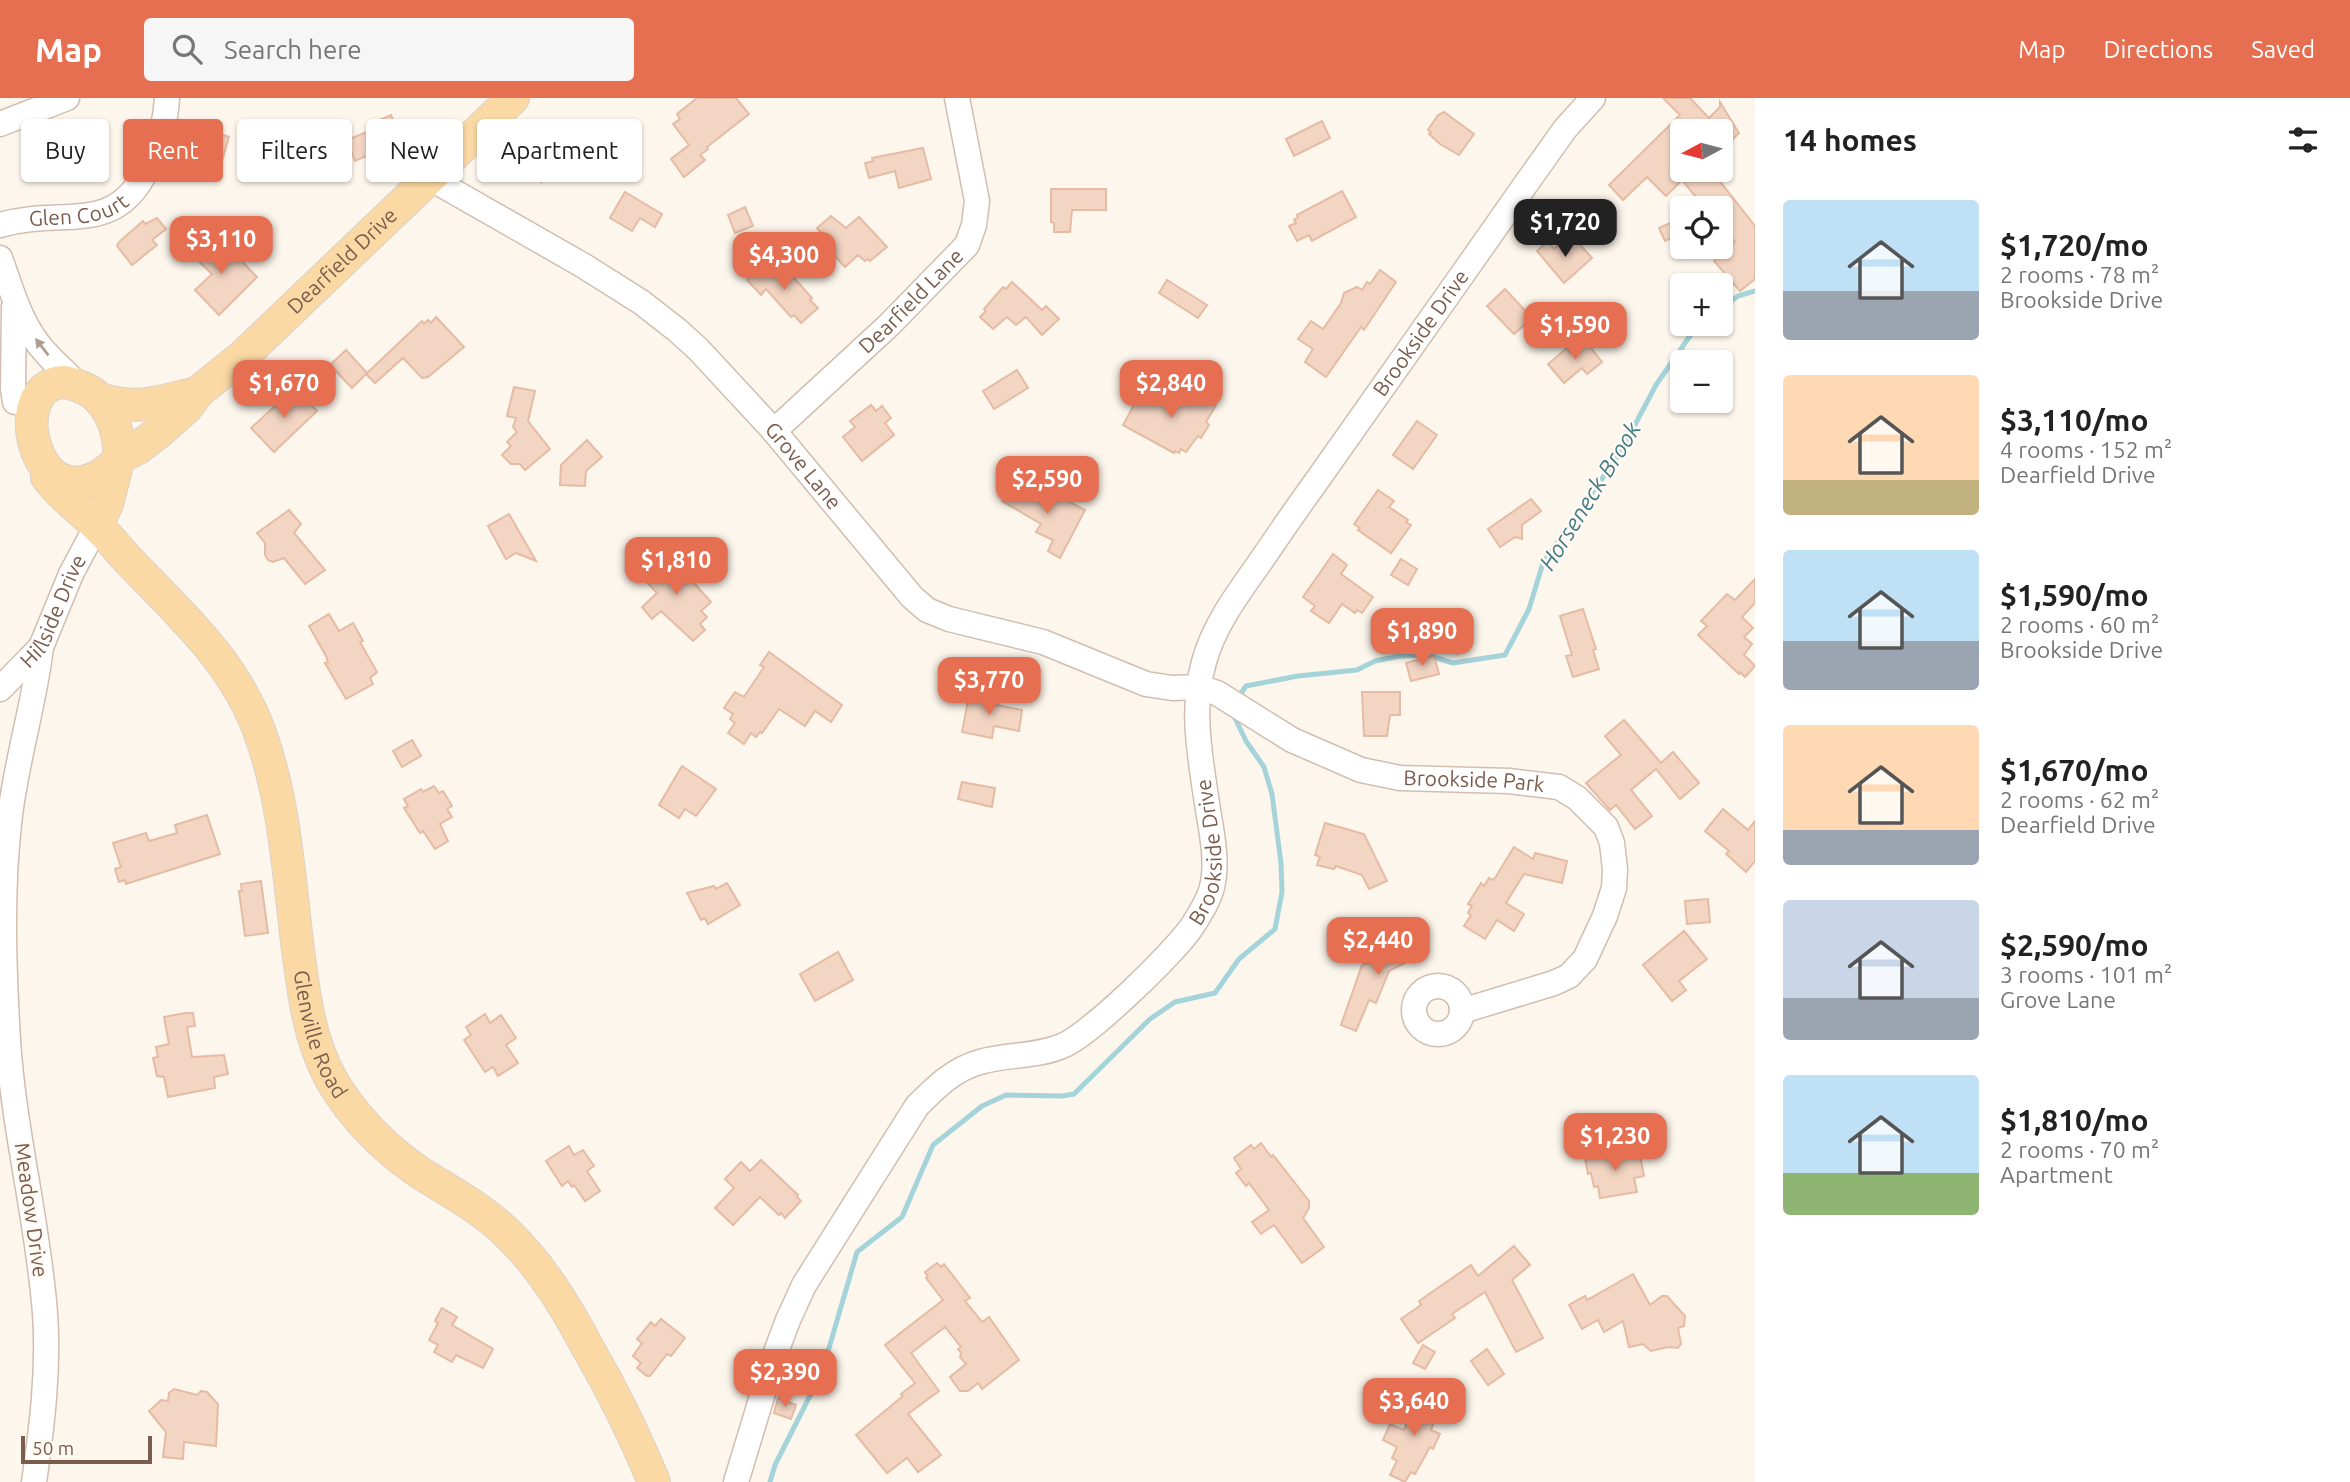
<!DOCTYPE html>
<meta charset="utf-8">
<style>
body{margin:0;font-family:Ubuntu,sans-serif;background:#f6f6f6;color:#222;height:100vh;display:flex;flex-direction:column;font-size:26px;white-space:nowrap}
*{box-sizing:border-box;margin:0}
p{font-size:23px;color:#767676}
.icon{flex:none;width:38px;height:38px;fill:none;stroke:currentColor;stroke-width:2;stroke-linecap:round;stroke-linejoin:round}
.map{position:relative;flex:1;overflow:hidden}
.details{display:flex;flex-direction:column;background:#fff;width:595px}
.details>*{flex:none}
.hud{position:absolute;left:21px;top:21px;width:665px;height:63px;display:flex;gap:14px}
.needle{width:46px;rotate:263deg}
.buttons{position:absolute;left:1670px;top:21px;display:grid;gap:14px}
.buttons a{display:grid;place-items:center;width:63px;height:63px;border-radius:7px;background:#fff;box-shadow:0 2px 5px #0004;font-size:35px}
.scale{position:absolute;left:21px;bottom:18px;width:131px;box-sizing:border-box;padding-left:7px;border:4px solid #7a5c4d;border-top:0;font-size:19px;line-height:24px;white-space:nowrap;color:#7a5c4d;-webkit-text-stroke:5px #fffaf3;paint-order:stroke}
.price{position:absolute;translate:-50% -60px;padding:0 16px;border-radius:14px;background:#e76f51;color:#fff;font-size:23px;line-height:46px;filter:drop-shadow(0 2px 4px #0008)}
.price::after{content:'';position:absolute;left:50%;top:42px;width:21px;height:16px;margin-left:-10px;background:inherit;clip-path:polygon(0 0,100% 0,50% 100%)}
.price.current{background:#222;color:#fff}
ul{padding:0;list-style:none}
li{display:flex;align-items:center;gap:21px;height:175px;padding:0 28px}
li span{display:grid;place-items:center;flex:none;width:196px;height:140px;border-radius:7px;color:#555}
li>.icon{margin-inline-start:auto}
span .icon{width:84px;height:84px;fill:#fffc;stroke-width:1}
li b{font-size:30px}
h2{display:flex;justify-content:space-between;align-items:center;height:84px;padding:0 28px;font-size:30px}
.pill{padding:0 24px;border-radius:7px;background:#fff;box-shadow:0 2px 5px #0004;font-size:24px;line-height:63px}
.pill.current{background:#e76f51;color:#fff}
header{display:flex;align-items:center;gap:42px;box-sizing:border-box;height:98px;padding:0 35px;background:#e76f51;color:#fff}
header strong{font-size:33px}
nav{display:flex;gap:38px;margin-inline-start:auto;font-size:24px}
.search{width:490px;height:63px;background:#f6f6f6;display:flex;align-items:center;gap:18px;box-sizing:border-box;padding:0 24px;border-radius:7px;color:#767676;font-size:26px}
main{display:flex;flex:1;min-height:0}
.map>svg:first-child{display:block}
</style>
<header>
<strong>Map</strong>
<div class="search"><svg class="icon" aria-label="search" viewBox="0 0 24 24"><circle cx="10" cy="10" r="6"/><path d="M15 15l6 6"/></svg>Search here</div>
<nav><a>Map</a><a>Directions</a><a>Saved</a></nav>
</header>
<main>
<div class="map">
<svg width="1755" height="1384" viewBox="0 0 1755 1384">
<rect width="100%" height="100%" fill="#fdf6ec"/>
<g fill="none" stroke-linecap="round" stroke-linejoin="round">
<!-- stream -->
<g stroke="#a5d3da" stroke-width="5">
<path d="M1720,211L1738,198L1755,193"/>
<path d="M1238,600L1246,588L1298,578L1357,572L1375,563L1400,558L1427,557L1453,565L1505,557L1529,511L1543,465L1620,355L1656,287L1696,229L1701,226"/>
<path d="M770,1384L775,1367L822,1274L857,1154L902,1119L933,1047L982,1008L1006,997L1062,998L1074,996L1150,921L1175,904L1215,895L1239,861L1275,831L1282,794L1281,765L1272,696L1264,669L1246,643L1233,616"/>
</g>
</g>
<!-- building -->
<g fill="#f3d5c3" stroke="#e6bba3" stroke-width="2">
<path d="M697,0H736L749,16L707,49L708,51L700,57L705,62L684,79L671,61L689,47L673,26L680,21L677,16Z"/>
<path d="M1663,0H1690L1709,20L1720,9V4L1739,35L1720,54V33H1682V72H1711L1755,128V181L1740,193L1714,163L1735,144L1720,127V110H1705L1682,82L1666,98L1647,79L1623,102L1609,87L1680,17Z"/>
<path d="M1444,14L1474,36L1459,57L1440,46L1429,36L1431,34L1428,32L1438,17Z"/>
<path d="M391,17L399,35L380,44L383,51L355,63L347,42L374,31L372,25Z"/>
<path d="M1322,23L1330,40L1294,58L1286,41Z"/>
<path d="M551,26L575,52L541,84L519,61L538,43L535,41Z"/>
<path d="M197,28L229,39L221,66L201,60L203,54L190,50Z"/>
<path d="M923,50L931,81L899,90L895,73L869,80L865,65L873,63L872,60Z"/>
<path d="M1051,91H1106V112H1072L1070,134H1054V125L1051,124Z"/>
<path d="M1342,93L1356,119L1312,143L1309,137L1297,143L1289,128L1296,125L1294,122L1298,119L1297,117Z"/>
<path d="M625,94L662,116L655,129L640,120L632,133L610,120Z"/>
<path d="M745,109L753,128L735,135L728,117Z"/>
<path d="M831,118L846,130L859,119L887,149L870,163L868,161L865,163L858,157L845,169L832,155L836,152L817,130Z"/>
<path d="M157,120L166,131L152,142L157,147L132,167L117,148L119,144L143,123L145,126Z"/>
<path d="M1675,123L1681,136L1665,143L1659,130Z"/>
<path d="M205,138L228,160L234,155L257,179L219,217L195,192L212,176L189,154Z"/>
<path d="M1575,141L1592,160L1564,185L1537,153L1548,143L1554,151L1560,145L1564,150Z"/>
<path d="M765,166L778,180L787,172L812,200L810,202L818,210L801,225L794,217L791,219L766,191L761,197L747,182Z"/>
<path d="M1380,172L1396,184L1364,232L1361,229L1326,279L1305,264L1313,251L1298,241L1311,223L1323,231L1341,205L1344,195L1357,189L1362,192L1367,184L1370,186Z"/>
<path d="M1167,182L1207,207L1198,220L1159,195Z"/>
<path d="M1012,184L1042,212L1046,208L1059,221L1042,237L1026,219L1016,227L1007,219L993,231L980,219L986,213L984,211L1003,189L1006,191Z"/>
<path d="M1505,191L1532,220L1514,236L1487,208Z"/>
<path d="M436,219L464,249L428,279L422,280L403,260L375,285L366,276L422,223L424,226L428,222L431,225Z"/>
<path d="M1585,242L1602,264L1587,276L1582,270L1564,285L1548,266L1567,250L1570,255Z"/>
<path d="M346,252L367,275L352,290L330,267Z"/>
<path d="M1017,272L1028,290L994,311L983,293Z"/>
<path d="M514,289L535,293L528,323L550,351L525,372L520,366H511L502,357L511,348L507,344L517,334L513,329L516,320L507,318Z"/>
<path d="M296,291L317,313L274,354L251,330L287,297L289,299Z"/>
<path d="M1156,293L1184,307L1194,293L1216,307L1206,324L1209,327L1201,340L1198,338L1186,354L1181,351L1179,355L1175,353L1174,355L1123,327L1138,300L1148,306Z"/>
<path d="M871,307L876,313L882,308L891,320L885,325L894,337L862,363L843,339L855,329L850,323Z"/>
<path d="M1417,323L1437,337L1413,371L1393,357Z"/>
<path d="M587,342L602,359L586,373L585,388L560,387L561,367Z"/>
<path d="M1011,385L1052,405L1056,397L1085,412L1060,460L1048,453L1053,442L1036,434L1041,426L1002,403Z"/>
<path d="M1378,392L1394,403L1389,409L1408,422L1406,424L1411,427L1391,455L1358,432L1360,430L1354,426Z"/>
<path d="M1531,401L1541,413L1522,427V441L1515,439L1500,449L1488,431Z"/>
<path d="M289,412L301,426L294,435L325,472L305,486L284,460L273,464L268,462L265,457V445L257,435Z"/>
<path d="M509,416L536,463L516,455L506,461L488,428Z"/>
<path d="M668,456L711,504L701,513L707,519L700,526L705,532L693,543L661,513L652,521L642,509L657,495L642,479Z"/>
<path d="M1333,456L1347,467L1341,476L1373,499L1362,515L1357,512L1355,515L1342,506L1329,525L1311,513L1315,508L1303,499Z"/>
<path d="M1401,461L1417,471L1408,487L1391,477Z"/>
<path d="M1755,481V505L1742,519L1753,530L1744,539L1752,546L1744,557L1755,568L1745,579L1740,574L1739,576L1698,537L1707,528L1701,523L1727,496L1735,502Z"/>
<path d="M1583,511L1596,551L1593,552L1599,571L1573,579L1566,558L1572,557L1560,518Z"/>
<path d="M329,516L339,533L353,525L363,543L360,544L377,574L370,580L373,586L346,601L325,565L328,564L326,558L309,528Z"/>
<path d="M1447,526L1468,537L1457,556L1437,544Z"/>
<path d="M769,554L842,607L831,624L815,613L805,628L779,611L762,635L760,634L756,639L751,635L744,646L728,635L735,625L730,621L733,616L724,610L735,594L744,599L764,569L760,567Z"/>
<path d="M1434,558L1439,576L1411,583L1406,565Z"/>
<path d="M1362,594H1400V617H1390L1387,638H1364Z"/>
<path d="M969,598L997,603L996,607L1022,612L1019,633L994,628L992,640L962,634Z"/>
<path d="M1624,622L1661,665L1673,654L1699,685L1680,701L1656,671L1631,692L1652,718L1635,731L1616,707L1610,712L1586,685L1621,657L1605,638Z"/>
<path d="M412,642L421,658L402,669L393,653Z"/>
<path d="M682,668L716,691L696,718L685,711L679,720L659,707Z"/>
<path d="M962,684L995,690L992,709L958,701Z"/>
<path d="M434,688L439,695L443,693L452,708L447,711L452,719L440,726L448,743L435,751L423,733L420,735L404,710L408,708L404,701L421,691L423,694Z"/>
<path d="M1723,711L1748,732L1755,723V763L1746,774L1726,756L1729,753L1705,733Z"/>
<path d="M207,717L220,756L126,786L125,782L119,784L115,771L121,769L113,745L146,735L149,743L177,735L175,727Z"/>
<path d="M1325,725L1364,736L1387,783L1369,791L1362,777L1336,768L1334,771L1317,767L1320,759L1315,757Z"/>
<path d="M1514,749L1533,761L1535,755L1567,763L1562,785L1524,776L1506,805L1524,816L1514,833L1497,822L1485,841L1464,828L1471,817L1468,815L1472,808L1468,806L1481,785L1484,788L1489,780L1492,782L1495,780Z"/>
<path d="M261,783L268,835L245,838L239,793H242L241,786Z"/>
<path d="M727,785L740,807L708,826L705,820L701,822L687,795L714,788L716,791Z"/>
<path d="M1708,801L1710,824L1687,826L1685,803Z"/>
<path d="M1684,833L1707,861L1679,883L1686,892L1672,903L1643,867Z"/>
<path d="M1420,838L1428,853L1389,873L1376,905L1369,902L1356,933L1341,927L1362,867L1373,862L1371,856L1391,845L1393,849Z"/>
<path d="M838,854L853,882L815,903L800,876Z"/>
<path d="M185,915H193L195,928L187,929L192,959L224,957L228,976L214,979L215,990L168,999L164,979L157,978L153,960L158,959L156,949L169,946L164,919Z"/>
<path d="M485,916L490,925L501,917L516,940L506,947L518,965L498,978L493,969L485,974L464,942L471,937L466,929Z"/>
<path d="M1261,1045L1271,1059L1273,1057L1309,1103V1110L1303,1120L1324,1149L1302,1165L1274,1127L1261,1136L1252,1124L1269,1112L1249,1085L1246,1088L1236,1075L1241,1071L1234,1060L1251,1047L1254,1051Z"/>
<path d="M569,1048L574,1057L583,1052L594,1068L587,1073L600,1093L585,1103L574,1087L572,1089L568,1083L562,1088L546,1063Z"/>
<path d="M1624,1053L1625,1059L1640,1057L1644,1078L1634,1080L1637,1094L1600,1100L1598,1088L1594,1089L1591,1075L1588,1076L1585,1060Z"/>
<path d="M761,1062L798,1097L797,1099L801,1103L785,1120L781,1115L779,1117L760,1099L733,1127L715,1110L734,1090L725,1081L741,1064L750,1073Z"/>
<path d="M1514,1148L1530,1167L1512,1182L1543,1240L1516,1254L1485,1194L1452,1216L1455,1220L1418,1245L1401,1221L1421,1207L1419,1203L1471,1167L1478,1178Z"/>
<path d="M937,1165L941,1169L944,1166L964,1192L970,1200L965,1203L982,1224L989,1219L1019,1262L982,1291L978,1285L968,1293H960L950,1279L966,1266L960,1259L961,1255L958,1251L961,1249L945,1229L911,1255L939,1293L908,1316L941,1357L918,1374L907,1360L887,1375L856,1337L903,1298L901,1296L915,1285L885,1247L943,1202L926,1180L928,1179L925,1174Z"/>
<path d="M1633,1176L1650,1207L1662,1198H1667L1685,1218L1684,1228L1678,1230L1681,1246L1678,1250L1668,1249L1651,1253L1643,1246L1629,1249L1623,1223L1604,1234L1598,1222L1582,1231L1569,1207L1585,1198L1587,1202Z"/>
<path d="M442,1210L457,1219L452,1227L493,1251L483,1270L456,1257L452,1264L434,1254L438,1247L429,1242L438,1225L435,1223Z"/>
<path d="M661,1221L685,1240L671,1258L667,1256L650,1278H647L637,1270L641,1265L633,1258L642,1245L637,1241L651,1224L655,1228Z"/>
<path d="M1423,1247L1435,1254L1425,1271L1413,1265Z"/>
<path d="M1487,1251L1504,1276L1488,1287L1471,1263Z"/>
<path d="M174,1291L197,1297L201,1293L207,1294L218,1306L216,1348L184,1344L183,1361L163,1359L166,1334L149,1313L161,1302L168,1303L169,1295Z"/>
<path d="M1425,1294L1442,1301L1431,1332L1440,1336L1433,1351L1430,1349L1415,1376L1411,1374L1405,1384L1390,1377L1397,1363L1392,1360L1397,1349L1383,1342L1390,1326L1404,1332L1410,1317L1417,1312Z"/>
<path d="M778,1300L796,1307L791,1321L774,1315Z"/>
</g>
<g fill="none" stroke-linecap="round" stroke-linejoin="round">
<defs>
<g id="minor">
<path d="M0,26L67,0"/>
<path id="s1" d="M430,80L584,168L641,204L677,232L698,251L774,333L912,499L927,512L949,521L1043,544L1146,586L1172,590L1199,589L1217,595L1292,642L1361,672L1400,680L1509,683L1559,689L1577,700L1606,729L1612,745L1615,771L1614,790L1605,818L1585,861L1569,878L1554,885L1462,913"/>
<path id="s2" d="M0,127C64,108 119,142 151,62C160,41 166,23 167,0"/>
<path d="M0,160C12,193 21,229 46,255C56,267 68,275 77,287"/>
<path d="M14,209L13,291L15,304"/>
<path id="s3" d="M774,333L889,227L967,147L974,127L977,103L957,0"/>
<path id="s4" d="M0,591L41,549L71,476L97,427"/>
<circle cx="1438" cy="912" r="24"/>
<path d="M34,1384C42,1328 49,1272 45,1215C38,1124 14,1034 8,943C4,871 1,798 9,726C15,666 34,609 41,549"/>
<path id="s5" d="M736,1384L773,1262L788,1222L804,1187L917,1008C936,989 954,971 980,964C1007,956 1036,959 1062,948C1089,938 1177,852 1193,827C1200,816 1209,802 1212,789C1218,765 1212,736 1208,712C1201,664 1190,612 1204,564C1213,530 1236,498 1256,470C1274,444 1292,417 1311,391C1383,289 1456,186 1528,83L1565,31L1593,0"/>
</g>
<g id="major">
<path d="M65,284C74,286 83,289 91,294C112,308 122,340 118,363C37,441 0,283 65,284Z"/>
<path d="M99,301C140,313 157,304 197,295"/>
<path id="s6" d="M119,360L138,350L160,333L187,309L198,294L243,258L513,0"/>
<path id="s7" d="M47,379C63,401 81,411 99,430C111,441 120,454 132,466C182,518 235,565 260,635C285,704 289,780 298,852C304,897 309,941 331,981C352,1018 385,1051 419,1074C450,1094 482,1110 509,1137C543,1170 567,1211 589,1252C614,1295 635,1338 654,1384"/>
<path d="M97,427L107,406L118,363"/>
</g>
</defs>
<!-- minor casing -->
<use href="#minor" stroke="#d1beb0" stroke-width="27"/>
<!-- major casing -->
<use href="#major" stroke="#dad1cd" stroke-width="34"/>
<!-- minor -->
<use href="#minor" stroke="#fff" stroke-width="24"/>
<!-- major -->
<use href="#major" stroke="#fbd9a5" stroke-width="32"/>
</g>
<!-- one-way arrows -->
<defs><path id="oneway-solid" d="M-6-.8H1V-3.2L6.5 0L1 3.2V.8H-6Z" transform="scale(1.75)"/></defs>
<use fill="#af9d94" href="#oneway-solid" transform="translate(42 249) rotate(-128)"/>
<g text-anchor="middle" stroke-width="5" stroke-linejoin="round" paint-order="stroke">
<!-- street labels -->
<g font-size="21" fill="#7a5c4d" stroke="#fffaf3">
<text dy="7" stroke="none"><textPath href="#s2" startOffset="80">Glen Court</textPath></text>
<text dy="7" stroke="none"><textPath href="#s6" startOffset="299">Dearfield Drive</textPath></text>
<text dy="7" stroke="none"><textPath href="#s3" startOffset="189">Dearfield Lane</textPath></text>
<text dy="7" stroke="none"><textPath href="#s5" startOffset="1426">Brookside Drive</textPath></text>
<text dy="7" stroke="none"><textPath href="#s1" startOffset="476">Grove Lane</textPath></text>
<text dy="7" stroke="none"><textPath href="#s4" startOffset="96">Hillside Drive</textPath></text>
<text dy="7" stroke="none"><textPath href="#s1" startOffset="1248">Brookside Park</textPath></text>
<text dy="7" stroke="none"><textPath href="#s5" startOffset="838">Brookside Drive</textPath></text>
<text dy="7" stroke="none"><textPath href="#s7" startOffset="644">Glenville Road</textPath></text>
<text transform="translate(31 1112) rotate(82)" y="7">Meadow Drive</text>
</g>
<!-- water labels -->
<g font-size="23" font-style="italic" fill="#437c86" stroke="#fffaf3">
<text transform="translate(1590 398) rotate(-58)" y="8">Horseneck Brook</text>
</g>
</g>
</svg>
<div class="buttons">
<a><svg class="needle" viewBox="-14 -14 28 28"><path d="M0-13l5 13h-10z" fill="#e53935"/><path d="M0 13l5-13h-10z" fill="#767676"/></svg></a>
<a><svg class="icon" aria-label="locate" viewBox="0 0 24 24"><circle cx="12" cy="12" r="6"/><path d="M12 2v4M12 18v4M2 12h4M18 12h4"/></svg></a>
<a>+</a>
<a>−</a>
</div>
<div class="scale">50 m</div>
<b class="price current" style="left:1565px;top:161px">$1,720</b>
<b class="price" style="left:221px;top:178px">$3,110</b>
<b class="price" style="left:784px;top:194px">$4,300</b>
<b class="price" style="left:1575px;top:264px">$1,590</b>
<b class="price" style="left:284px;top:322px">$1,670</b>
<b class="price" style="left:1171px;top:322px">$2,840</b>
<b class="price" style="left:1047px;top:418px">$2,590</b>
<b class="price" style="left:676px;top:499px">$1,810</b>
<b class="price" style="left:1422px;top:570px">$1,890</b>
<b class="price" style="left:989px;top:619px">$3,770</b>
<b class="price" style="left:1378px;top:879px">$2,440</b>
<b class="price" style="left:1615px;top:1075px">$1,230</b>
<b class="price" style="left:785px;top:1311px">$2,390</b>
<b class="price" style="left:1414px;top:1340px">$3,640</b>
<div class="hud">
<a class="pill">Buy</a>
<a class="pill current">Rent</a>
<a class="pill">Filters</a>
<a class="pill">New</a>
<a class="pill">Apartment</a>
</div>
</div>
<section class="details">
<h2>14 homes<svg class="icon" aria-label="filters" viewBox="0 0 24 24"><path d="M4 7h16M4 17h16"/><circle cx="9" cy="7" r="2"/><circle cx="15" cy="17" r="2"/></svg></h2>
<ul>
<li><span style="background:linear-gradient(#bfe0f5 65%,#9aa5b1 0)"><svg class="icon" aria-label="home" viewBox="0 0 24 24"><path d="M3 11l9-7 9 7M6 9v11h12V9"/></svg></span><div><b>$1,720/mo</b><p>2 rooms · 78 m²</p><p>Brookside Drive</p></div></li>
<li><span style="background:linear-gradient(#ffd9b3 75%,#c2b280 0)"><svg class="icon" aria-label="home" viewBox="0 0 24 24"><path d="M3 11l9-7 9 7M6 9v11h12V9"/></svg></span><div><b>$3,110/mo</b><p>4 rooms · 152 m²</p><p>Dearfield Drive</p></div></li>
<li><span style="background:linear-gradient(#bfe0f5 65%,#9aa5b1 0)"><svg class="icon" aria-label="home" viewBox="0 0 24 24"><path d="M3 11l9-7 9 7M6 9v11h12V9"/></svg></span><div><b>$1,590/mo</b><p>2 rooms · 60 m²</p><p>Brookside Drive</p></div></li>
<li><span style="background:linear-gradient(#ffd9b3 75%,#9aa5b1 0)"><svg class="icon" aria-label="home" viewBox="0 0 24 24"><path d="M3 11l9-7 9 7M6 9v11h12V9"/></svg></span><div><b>$1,670/mo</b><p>2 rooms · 62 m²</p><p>Dearfield Drive</p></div></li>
<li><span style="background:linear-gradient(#c9d6e8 70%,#9aa5b1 0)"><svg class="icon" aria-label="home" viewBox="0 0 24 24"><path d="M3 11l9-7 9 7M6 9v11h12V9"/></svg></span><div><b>$2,590/mo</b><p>3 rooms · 101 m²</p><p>Grove Lane</p></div></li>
<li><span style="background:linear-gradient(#bfe0f5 70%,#8fb573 0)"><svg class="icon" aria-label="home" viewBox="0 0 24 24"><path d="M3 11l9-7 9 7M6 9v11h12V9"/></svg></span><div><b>$1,810/mo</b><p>2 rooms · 70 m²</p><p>Apartment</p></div></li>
</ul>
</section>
</main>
